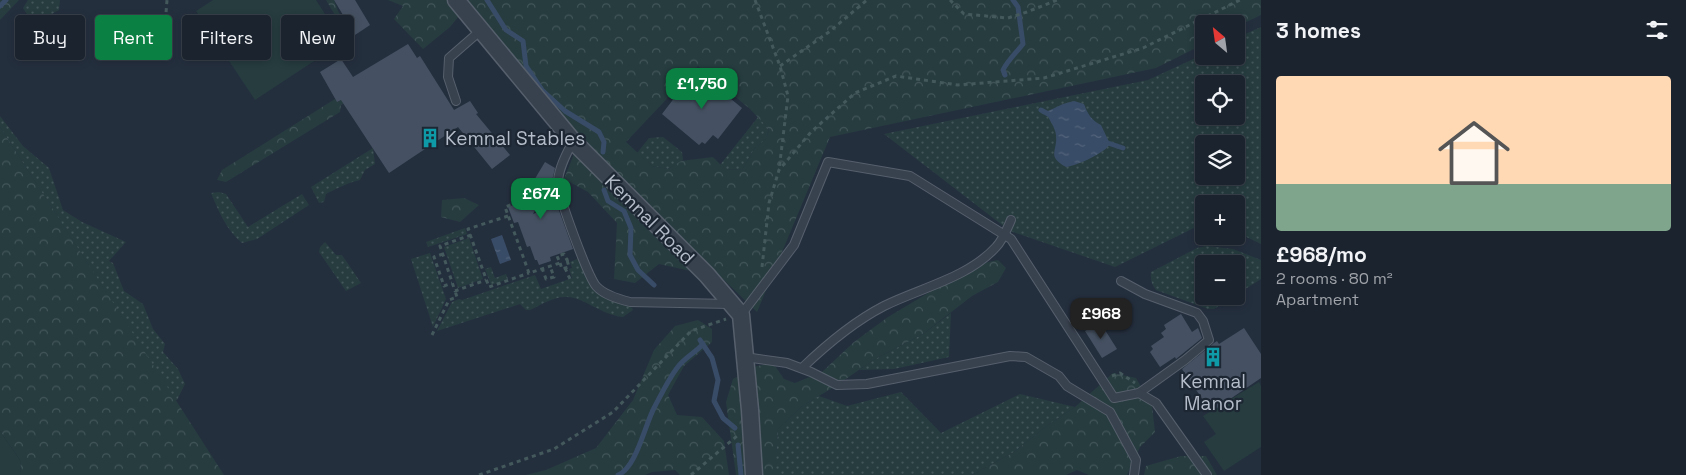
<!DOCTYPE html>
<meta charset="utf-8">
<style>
body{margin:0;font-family:"Space Grotesk",sans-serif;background:#282f3a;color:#f1f3f6;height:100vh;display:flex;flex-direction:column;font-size:19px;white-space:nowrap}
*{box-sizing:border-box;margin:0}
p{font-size:16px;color:#a0a4aa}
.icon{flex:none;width:28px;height:28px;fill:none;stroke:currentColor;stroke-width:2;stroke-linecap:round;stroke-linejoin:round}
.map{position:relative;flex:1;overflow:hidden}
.panel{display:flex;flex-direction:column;background:#1b232e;width:425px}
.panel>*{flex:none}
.guide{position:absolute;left:15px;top:15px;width:475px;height:45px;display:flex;gap:10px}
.needle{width:32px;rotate:331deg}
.controls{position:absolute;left:1195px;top:15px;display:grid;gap:10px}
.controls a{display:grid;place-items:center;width:50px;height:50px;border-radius:5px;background:#1b232e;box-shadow:0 2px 8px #0003,0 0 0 1px #39404a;font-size:25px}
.price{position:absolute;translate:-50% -42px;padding:0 11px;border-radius:10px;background:#0b8043;color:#fff;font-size:16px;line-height:32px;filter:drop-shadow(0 1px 2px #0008)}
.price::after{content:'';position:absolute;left:50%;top:30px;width:15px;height:11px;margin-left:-8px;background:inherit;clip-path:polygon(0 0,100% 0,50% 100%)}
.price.on{background:#222;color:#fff}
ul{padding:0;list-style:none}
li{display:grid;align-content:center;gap:10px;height:265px;padding:0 15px}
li+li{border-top:1px solid #39404a}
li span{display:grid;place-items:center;height:155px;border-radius:5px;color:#555}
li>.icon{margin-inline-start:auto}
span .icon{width:90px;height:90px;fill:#fffc;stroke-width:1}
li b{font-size:21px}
h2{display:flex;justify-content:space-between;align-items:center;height:60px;padding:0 15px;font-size:21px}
.chip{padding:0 18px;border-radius:5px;background:#1b232e;box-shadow:0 2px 8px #0003,0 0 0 1px #39404a;font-size:18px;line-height:45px}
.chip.on{background:#0b8043;color:#fff}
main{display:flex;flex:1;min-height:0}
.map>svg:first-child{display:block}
</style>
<main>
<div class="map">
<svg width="1261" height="475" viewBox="0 0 1261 475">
<defs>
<pattern id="grass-dots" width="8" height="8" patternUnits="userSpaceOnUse" patternTransform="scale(1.25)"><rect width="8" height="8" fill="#263c3f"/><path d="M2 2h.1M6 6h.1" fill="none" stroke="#435659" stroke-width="1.8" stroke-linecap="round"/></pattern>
<pattern id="forest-crowns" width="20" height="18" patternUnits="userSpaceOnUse" patternTransform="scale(1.25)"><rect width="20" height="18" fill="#263c3f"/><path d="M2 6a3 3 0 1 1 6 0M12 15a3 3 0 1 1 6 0" fill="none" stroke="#435659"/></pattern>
<pattern id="water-ripples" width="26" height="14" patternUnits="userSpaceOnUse" patternTransform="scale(1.25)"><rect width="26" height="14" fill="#394c67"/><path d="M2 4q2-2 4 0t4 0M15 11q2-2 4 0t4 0" fill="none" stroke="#53647b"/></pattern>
</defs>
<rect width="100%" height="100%" fill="#242f3e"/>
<!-- grass -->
<g fill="url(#grass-dots)" fill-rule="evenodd">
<path d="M28,0H60L59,10L43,19L28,16L23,8Z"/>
<path d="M1261,27V244L1236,232V204H1204V223L1115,267L1010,231L884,134L1148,80L1204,54V56H1236V38ZM1204,84H1236V116H1204ZM1204,144H1236V176H1204Z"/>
<path d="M0,116L23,146L49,168L63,210L82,222L126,242L109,261L113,263L124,291L143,304L153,329L165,344L163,352L178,369L185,384L177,400H175L0,127Z"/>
<path d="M758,117L769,129L766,139L755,148L742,170L725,169L720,165Z"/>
<path d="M663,137L682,152L683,160L668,169L652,166L637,153L649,138Z"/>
<path d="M373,148L375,164L365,170L360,180C347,183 338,188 326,194L324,202L319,203L311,187Z"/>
<path d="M219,192L226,194L248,227L302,194L309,205L257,239L242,243C227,231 218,210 211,193Z"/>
<path d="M465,228L467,234L428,247L426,242Z"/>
<path d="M469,238L483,279L458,288L444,247Z"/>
<path d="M325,242L336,255H342L361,283L346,291L319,252L320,247Z"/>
<path d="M1206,246L1233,249L1261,260V279L1236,295V264H1204V296H1234L1214,309H1208L1156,290C1152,285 1150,280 1151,272L1197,248Z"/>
<path d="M430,253L446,299L433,327L411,259Z"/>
<path d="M579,258C592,288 596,298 630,305L633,310L623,317C601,315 586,298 567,297C554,296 541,305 530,310H526L520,304L437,331L452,302L459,299L462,300L535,275L541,289L572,278L569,269L572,268L570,262Z"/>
<path d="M491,267L495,278L506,274L508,279L491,285L485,269Z"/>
<path d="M951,313L949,357L894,369L859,370L875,359L923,334Z"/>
<path d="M901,392L941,433L1020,394L1075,407L1048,425L1014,452L972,475H774L778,429L801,407L819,396L847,406Z"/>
</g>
<!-- forest -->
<g fill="url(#forest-crowns)" fill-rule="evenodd">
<path d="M0,0H19L0,20Z"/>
<path d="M326,0H334L338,11L352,34L348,37Z"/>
<path d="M388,0H1261V15L1236,27V24H1204V44L1156,68L830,137L757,312L722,278L659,264L635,283L614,279L617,223L588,192L564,179L580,139L459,16L450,27L423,49L394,19L403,6ZM698,66L750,109L769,129L766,139L755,148L742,170L725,169L713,157L681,161L668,169L652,166L626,142Z"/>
<path d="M390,69L392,72L341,105L340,112L226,182L217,180L222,170L335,99L338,102Z"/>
<path d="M0,127L224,475H21L20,460L0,431Z"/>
<path d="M464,198L479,205L460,222L441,217L442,200Z"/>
<path d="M998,260L1006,268L998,282L972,296L923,334L875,359L837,385L801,407L778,429L775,475H736L726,402L733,379L757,366L773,363L784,379L795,383L822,372L854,342L888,317L975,265Z"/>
<path d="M698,320L712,329V342L684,366L668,395L677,415L702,417L724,441L729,475H680L675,470L652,472L645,475H526L546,470L596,448L633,400L654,350L675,326Z"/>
<path d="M1113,373L1136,378L1152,406L1155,432L1140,447L1127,475H1089L1077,470L1066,475H972L1014,452L1048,425L1075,407Z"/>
<path d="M1181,456H1206L1217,475H1144L1146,466Z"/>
</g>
<!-- green -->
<g fill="#263c3f">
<path d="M213,0H316L343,42L255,100L196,11Z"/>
<path d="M1259,382L1261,386V447L1224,471L1204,442L1216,434L1203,416Z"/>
<path d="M0,431L20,460L21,475H0Z"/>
</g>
<!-- water -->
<g fill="url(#water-ripples)">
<path d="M1074,101L1084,104C1087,113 1092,121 1101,125L1110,144C1105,153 1076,166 1066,167C1046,156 1058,151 1056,135C1055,127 1049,120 1046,112L1063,104Z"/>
<path d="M502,235L511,260L500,264L491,239Z"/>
</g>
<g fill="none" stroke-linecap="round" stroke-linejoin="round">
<!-- stream -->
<g stroke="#394c67" stroke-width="5">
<path d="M487,0L506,30L523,41L526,66L542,90L565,111L599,132L604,142L603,152"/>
<path d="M0,6L6,0"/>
<path d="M1005,75L1003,70C1008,60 1016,53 1023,44L1018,7L1013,0"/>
<path d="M1041,110L1050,115"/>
<path d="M1105,142L1123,148"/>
<path d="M604,190L608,201L624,211L631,228L630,255L638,270L654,285"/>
<path d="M700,340L712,358L718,380L714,401L723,418L735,428"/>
<path d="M738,445L741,475"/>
<path d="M618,475C636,468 645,425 654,408C661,395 668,380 677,368C684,358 695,353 703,344"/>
</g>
</g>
<!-- building -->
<g fill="#455162">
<path d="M334,0H355L370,25L355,35Z"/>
<path d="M408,44L417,58L420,56L454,110L470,101L478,113L476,114L510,155L492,169L458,127L389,173L341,100L337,102L320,72L341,59L353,77Z"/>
<path d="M697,71L742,108L718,139L713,135L705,144L702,142L699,145L662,114L672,101L676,92L686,85Z"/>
<path d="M545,162L555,168L552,181L533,214L557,205L573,249L550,257L551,261L539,265L537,260H535L530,246L527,247L518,222L514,223L508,207L524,201L520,186L533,182Z"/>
<path d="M1181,314L1192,332L1198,328L1202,338L1176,359L1175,357L1160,367L1150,352L1153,349L1151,346L1164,337L1161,333L1166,329L1164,325Z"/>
<path d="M1100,322L1117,349L1102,358L1085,331Z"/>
<path d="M1244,328L1261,354V378L1211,412L1182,369L1214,343L1217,341L1219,344Z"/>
</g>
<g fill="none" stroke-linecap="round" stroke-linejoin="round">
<defs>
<g id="lane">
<path d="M456,101L448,77L449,58L480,31"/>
<path d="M573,141C567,153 559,167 558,181C556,192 588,276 596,286C604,295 618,299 630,302L730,304"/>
<path d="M741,315L794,245L828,162L910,176L1011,239L1114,398L1139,393L1185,360L1209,340L1203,321L1197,313L1145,294L1121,281"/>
<path d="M745,357L787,363L811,372L837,385L867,384L1010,356L1026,357L1059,376L1067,386L1110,412L1136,460L1134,475"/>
<path d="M802,368C827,344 853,322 884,306C920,288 968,278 996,247C1003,240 1007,229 1011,220"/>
<path d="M1139,393L1156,403L1207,475"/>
</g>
<path id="street" d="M456,0L573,141L707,275L741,315L750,410L754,475"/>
</defs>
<!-- lane casing -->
<use href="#lane" stroke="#565f6c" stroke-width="10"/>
<!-- street casing -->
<use href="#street" stroke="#565f6c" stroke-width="19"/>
<!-- path -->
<g stroke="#44595c" stroke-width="3" stroke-dasharray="4 4" stroke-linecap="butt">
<path d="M755,0L780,66L788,96L779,170"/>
<path d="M950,0L964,14L1008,18L1027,12L1057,0"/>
<path d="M163,52L167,0"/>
<path d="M780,66L829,32L867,0"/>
<path d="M548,191L505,207L529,273L560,263L557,256L564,254L567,260L571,259"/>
<path d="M508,216L468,229L489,287L529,273"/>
<path d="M471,235L440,246L455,291L486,280"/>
<path d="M443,254L434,257L444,286L452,283"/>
<path d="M560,263L562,269L569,267L567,260"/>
<path d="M762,267L769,203L779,170L811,132L855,93L896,76L958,85L1044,78L1143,48L1240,0"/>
<path d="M542,268L546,279L554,277L550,266"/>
<path d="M565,268L570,279"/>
<path d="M432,335L449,300L457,297L455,291"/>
<path d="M1112,376L1120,373L1135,383"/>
<path d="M479,475L554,449L613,412L691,331L726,319"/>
<path d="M691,475L737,436"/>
</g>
<!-- lane -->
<use href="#lane" stroke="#38414e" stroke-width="8"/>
<!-- street -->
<use href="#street" stroke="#38414e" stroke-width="16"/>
</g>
<!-- icons -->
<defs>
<symbol id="building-bare" viewBox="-9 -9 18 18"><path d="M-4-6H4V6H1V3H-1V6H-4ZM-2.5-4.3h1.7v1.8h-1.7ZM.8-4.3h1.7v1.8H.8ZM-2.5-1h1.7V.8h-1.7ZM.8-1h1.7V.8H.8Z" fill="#0f9aa8" stroke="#1d2633" stroke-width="2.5" paint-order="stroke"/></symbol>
</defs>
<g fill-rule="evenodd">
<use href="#building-bare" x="416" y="124" width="28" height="28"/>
<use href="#building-bare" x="1199" y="343" width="28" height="28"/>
</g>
<g text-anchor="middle" stroke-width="4.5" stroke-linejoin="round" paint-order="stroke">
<!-- poi labels -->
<g font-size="19" fill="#b4bcc9" stroke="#1d2633" text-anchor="start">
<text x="445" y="145">Kemnal Stables</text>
<text x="1213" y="388" text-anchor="middle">Kemnal<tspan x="1213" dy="22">Manor</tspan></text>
</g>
<!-- street labels -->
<g font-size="19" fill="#b4bcc9" stroke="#1d2633">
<text transform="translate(650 219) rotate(45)" y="7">Kemnal Road</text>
</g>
</g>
</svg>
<div class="controls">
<a><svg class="needle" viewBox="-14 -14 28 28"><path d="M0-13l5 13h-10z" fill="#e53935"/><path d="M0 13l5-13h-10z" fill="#a0a4aa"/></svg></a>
<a><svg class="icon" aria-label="locate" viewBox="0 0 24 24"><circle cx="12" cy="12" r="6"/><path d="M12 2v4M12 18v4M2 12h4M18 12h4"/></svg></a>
<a><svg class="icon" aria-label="layers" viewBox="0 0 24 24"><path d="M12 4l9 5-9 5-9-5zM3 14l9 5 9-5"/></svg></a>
<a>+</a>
<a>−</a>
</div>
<b class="price" style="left:702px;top:110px">£1,750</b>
<b class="price" style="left:541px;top:220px">£674</b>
<b class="price on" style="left:1101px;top:340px">£968</b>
<div class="guide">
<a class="chip">Buy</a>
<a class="chip on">Rent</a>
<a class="chip">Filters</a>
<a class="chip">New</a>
</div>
</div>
<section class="panel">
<h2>3 homes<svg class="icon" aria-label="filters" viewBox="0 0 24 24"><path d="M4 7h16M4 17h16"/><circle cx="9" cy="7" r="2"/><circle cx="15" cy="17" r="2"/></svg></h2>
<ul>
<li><span style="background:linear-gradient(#ffd9b3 70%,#7fa58c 0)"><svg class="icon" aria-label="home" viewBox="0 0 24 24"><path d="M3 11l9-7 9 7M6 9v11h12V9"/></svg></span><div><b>£968/mo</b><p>2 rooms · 80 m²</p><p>Apartment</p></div></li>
</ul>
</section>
</main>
